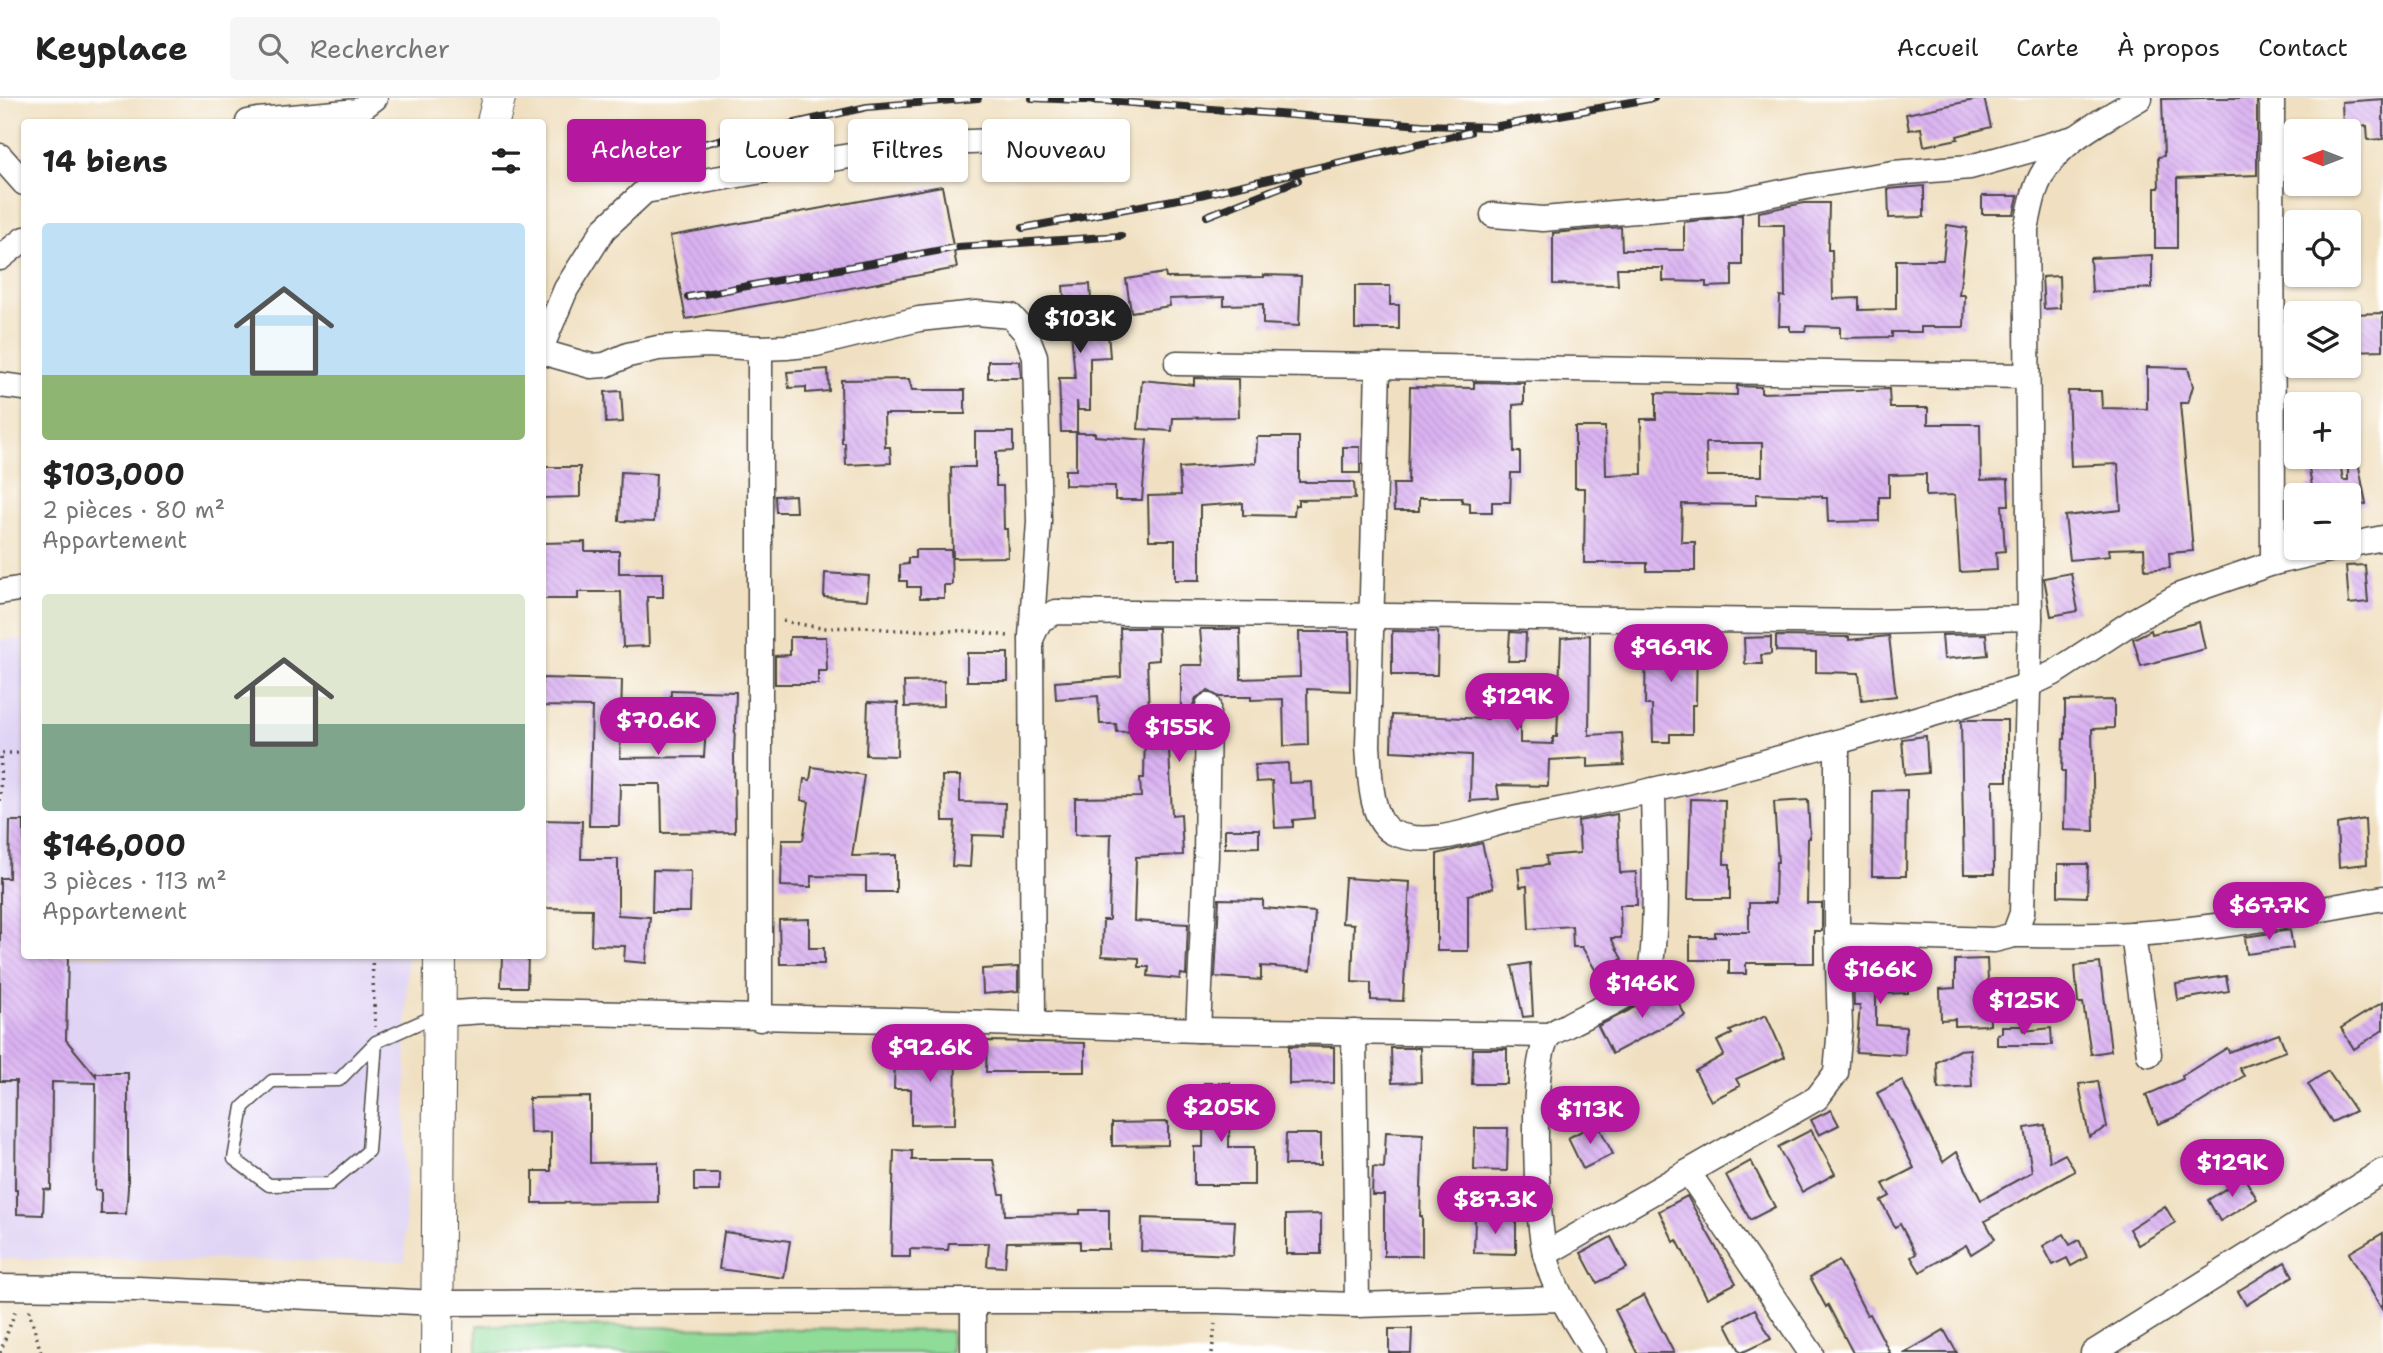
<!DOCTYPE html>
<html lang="fr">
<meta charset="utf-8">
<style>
body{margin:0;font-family:"Shantell Sans",sans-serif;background:#f6f6f6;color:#222;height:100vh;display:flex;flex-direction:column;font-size:26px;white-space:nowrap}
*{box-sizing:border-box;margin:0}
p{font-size:23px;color:#767676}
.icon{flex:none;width:38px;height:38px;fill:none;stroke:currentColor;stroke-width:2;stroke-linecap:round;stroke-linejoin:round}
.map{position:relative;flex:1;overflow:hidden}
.panel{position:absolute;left:21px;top:21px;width:525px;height:840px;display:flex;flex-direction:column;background:#fff;border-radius:7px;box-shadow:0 2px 5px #0004}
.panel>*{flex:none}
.guide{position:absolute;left:567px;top:21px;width:665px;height:63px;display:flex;gap:14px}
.needle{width:46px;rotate:270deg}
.fabs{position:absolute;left:2284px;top:21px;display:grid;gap:14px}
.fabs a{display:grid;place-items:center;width:77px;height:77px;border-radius:7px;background:#fff;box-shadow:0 2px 5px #0004;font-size:35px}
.price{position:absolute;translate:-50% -60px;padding:0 16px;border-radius:24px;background:#b5179e;color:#fff;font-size:23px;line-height:46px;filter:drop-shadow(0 2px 4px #0008)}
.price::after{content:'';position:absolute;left:50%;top:42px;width:21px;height:16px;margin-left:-10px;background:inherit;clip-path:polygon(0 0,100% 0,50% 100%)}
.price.selected{background:#222;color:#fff}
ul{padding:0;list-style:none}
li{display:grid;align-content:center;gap:14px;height:371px;padding:0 21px}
li span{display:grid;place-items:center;height:217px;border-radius:7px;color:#555}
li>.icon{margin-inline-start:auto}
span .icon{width:126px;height:126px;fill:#fffc;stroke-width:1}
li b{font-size:30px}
h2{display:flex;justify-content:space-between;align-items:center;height:84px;padding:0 21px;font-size:30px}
.tag{padding:0 24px;border-radius:7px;background:#fff;box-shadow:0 2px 5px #0004;font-size:24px;line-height:63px}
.tag.selected{background:#b5179e;color:#fff}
header{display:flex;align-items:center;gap:42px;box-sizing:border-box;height:98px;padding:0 35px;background:#fff;border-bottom:2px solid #e0e0e0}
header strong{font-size:33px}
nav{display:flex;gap:38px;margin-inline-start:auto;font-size:24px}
.search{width:490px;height:63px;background:#f6f6f6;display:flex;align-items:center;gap:18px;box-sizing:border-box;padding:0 24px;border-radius:7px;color:#767676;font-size:26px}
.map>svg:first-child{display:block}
</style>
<header>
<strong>Keyplace</strong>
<div class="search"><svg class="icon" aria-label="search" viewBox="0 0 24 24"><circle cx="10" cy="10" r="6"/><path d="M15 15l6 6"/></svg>Rechercher</div>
<nav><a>Accueil</a><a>Carte</a><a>À propos</a><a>Contact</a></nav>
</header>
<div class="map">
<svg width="2383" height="1255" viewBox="0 0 2383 1255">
<defs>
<pattern id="building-back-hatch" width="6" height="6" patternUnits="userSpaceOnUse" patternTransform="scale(1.75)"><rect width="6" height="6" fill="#dab2f1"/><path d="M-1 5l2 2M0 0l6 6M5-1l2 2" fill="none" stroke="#bb99cf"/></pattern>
</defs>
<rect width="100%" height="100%" fill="#fff"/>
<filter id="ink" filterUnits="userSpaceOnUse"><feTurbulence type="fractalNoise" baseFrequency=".0143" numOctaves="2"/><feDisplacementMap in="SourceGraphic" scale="14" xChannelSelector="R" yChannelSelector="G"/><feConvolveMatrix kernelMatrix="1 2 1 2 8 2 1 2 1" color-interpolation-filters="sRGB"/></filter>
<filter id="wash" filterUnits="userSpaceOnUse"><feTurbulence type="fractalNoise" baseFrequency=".00686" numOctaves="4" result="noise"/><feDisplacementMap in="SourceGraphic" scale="28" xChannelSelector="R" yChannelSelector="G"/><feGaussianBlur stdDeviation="1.57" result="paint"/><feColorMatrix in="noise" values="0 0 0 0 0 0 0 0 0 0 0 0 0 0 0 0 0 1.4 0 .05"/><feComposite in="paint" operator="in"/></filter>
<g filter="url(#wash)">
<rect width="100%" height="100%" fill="#f0e0c1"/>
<!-- built -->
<path fill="#e0d4f4" d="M24,541V858H407L405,1163L0,1161V542Z"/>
<!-- park -->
<path fill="#8fdb98" stroke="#5d8362" stroke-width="2" d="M477,1227L951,1233V1255H477Z"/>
<g id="blocks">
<!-- building -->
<g fill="url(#building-back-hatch)" fill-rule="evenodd">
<path d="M1984,0L1991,29L1957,38L1958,41L1924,48L1921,30L1909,32L1906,16Z"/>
<path d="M2207,0H2257V77L2177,80V150H2155V90H2159L2158,59L2164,58L2162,1Z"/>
<path d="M2383,1V41L2368,42L2367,28L2343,29L2342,4Z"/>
<path d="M942,88L957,170L686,221L670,138Z"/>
<path d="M1924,88V119L1889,120L1888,91Z"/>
<path d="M1982,98H2018L2014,116H1982Z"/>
<path d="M1804,105H1829L1828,152H1832L1833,201L1859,200V212L1896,211V162H1943L1947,127L1967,130L1959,197H1965L1964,229H1921V234H1892V239L1840,240V229L1806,228L1805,233H1790V228H1779L1780,198L1785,199L1784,127H1759V114Z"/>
<path d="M1742,117V167H1732V188L1706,189V184L1663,183V170H1617L1618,187L1553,186V135L1621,129L1622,152H1684V124Z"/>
<path d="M2152,157V190L2092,194L2090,160Z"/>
<path d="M1165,175L1166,180L1264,179V177L1301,178L1299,228L1263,226V206L1224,207V199L1169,201L1170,208L1131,214L1126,181Z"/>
<path d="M2059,178L2060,210L2044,211L2042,179Z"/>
<path d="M1090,186L1093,236L1108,235L1110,259L1090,260V312H1078L1077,303V334H1061L1059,280H1075L1069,210H1065L1063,188Z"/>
<path d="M1355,188H1390V207H1399V231H1355Z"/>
<path d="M2383,215V252L2351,253L2350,216Z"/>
<path d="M988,263H1020L1021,280H988Z"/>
<path d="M2147,269L2188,270L2193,288L2188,305H2180L2193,453L2169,455L2170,470L2145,472L2144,450L2109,451L2110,458L2070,462L2065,418L2121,412L2118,366L2071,368L2068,293H2101L2102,310L2147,311Z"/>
<path d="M828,271L829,293L806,295V289L789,290L787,274Z"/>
<path d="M1194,280L1238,281L1239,319L1173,320L1172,333L1138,331L1142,282L1194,287Z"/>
<path d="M909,281L912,292H965V316H884L885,349H890L891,365L846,367L845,345H842L841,282Z"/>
<path d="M1474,284L1524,285V306L1513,307L1514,354H1520V375H1511L1510,404H1492V414H1470V405L1462,404V400H1419V413H1394L1393,386H1408L1410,289L1474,290Z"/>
<path d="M1737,288L1761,289V295L1889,291L1890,310H1928V326H1980L1981,382L2008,381L2009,407H2002L2005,453L1996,454L1997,472L1960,474L1955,397L1926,398V376L1889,377V399H1879V423L1828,424L1827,400H1822V398L1756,396V407L1682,406L1681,444H1695V473H1647V465H1584L1585,390H1575V329H1605L1606,377L1642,376L1641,321H1656V295L1737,297ZM1706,345H1762V378H1707Z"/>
<path d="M621,293L623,324L606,325L605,294Z"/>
<path d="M975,334H1013V353L996,354V388H1003L1004,431H1007L1008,459L953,460L951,369H975Z"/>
<path d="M1076,335H1095V338L1147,342L1142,402H1115V388L1065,387V372H1076Z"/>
<path d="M1257,339H1299V384H1354L1355,401L1298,402V407H1295L1294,418L1243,417V405L1200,408V482H1175V442H1149L1148,398L1181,397L1179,370L1256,365Z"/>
<rect x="1343" y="349" width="17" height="26"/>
<path d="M2357,358L2366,406L2348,409V397H2309L2308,388H2312L2307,359H2339L2343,382H2348V359Z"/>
<path d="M542,369H580V399L542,400Z"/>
<path d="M621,374L656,376L654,424L619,423Z"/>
<path d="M795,397L796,414H776L775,398Z"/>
<path d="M585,444V453H619V475H663V499H647L649,548L623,549L621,494H578V501H542V445Z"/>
<path d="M915,452H951L952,487H944V500H920V489H907V483H900V467L908,466V460H915Z"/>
<path d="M2365,467L2368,504L2349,506L2346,468Z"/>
<path d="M825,475L869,478L867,502L824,499Z"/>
<path d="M2071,475L2078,513L2051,518L2044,480Z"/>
<path d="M2199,524L2205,551L2141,568L2133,541L2151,532L2152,536Z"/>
<path d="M1120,530H1158L1159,562L1147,563L1149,614L1181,615V567H1203L1200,531H1240L1241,581L1300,579L1299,534H1349L1350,593L1307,591L1308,647L1284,648L1283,601L1251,602V599H1219L1208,593L1196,600L1193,607V651H1169L1172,717L1181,716L1183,757L1136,759L1134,823L1188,826L1186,877L1181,876L1180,881L1148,878L1149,869H1139V860L1102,858L1103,822H1109L1111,736L1075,737V700L1141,699L1140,680H1144L1145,633L1117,634L1116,626H1100L1098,598L1056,601L1055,584L1121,579Z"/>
<path d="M1392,533L1438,534L1437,577H1392Z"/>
<path d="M1510,534L1526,535L1525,563H1508Z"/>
<path d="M1986,536L1988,557L1944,561L1942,537Z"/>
<path d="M1590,537L1589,637L1622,635L1624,667L1588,669V660L1549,662L1548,688L1497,687L1499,701L1470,703L1471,657L1391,653L1392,617L1488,621V591H1520V645L1553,646V639H1557L1561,540Z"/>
<path d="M1646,537H1697L1696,607H1692V636H1670V644H1653L1652,607H1645Z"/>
<path d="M1776,538L1849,539V542L1889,538L1896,598L1862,602L1859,575L1816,574V554L1776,553Z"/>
<path d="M790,539H826L827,573H818V586H775V558L790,557Z"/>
<path d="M1771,539V556L1761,557L1762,566H1745L1744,540Z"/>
<rect x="967" y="555" width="41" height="28"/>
<path d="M542,580L622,582L620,660L704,659L706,628L670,627L671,592L736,594L734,659L735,734L662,735L661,686H620L619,728H589L592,609L542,608Z"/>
<path d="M944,583V608L905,609L904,584Z"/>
<path d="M2114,602V630L2092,631L2094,733L2064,732L2065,673H2062L2063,641H2065V603Z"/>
<path d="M868,604L898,605L897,658L866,657Z"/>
<path d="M1966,622H2007V683H1993L1994,776H1964L1961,623Z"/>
<path d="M1926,638L1928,675L1905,677L1902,641Z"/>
<path d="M1288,665L1289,685L1312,684L1314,720L1293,722V729L1275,730L1272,683L1256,684L1255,667Z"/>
<path d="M812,669L864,677L852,758L896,757V794H866V779L811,778V789L781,788L782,742H803L809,704L801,702L804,681L810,682Z"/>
<path d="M942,678H960V704L1005,705L1004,738L972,737L970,769L952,768L955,723H943Z"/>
<path d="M1907,692L1906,778H1872L1873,693Z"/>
<path d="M1691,701L1725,702L1724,766H1730V801H1688Z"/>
<path d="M1808,702L1810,740H1808L1807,805H1822V833H1814V865H1746V876H1729V862H1690V839H1715V834H1749V805H1775L1776,764H1778L1774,704Z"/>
<path d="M1617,716L1620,775L1636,774L1637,807H1620L1621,840H1611L1622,861L1597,875L1582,849H1573L1572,828L1529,831L1527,788L1520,789L1518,770L1547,767L1546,758L1580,755L1578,723Z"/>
<path d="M2365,721L2367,766L2339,769L2337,726Z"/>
<path d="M542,722L582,723L581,761H618V817L650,819L646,865L624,863L625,848L591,847L592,811L542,810Z"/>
<path d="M10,723H24V858H68L66,942L96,978V975H128V1090L126,1116H101V1092H95L96,985L52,984L51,1092L44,1091L43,1117L17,1116V1092H15L16,983H0V780H9Z"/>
<path d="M1225,731H1259V749L1225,750Z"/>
<path d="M1482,745L1493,790L1468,797V853H1437V756Z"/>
<path d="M2058,766H2088L2087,799L2058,798Z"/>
<path d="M653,772L691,773L690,814H652Z"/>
<path d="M1345,780L1410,784L1403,903L1371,902V885L1352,884L1354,826L1342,825Z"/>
<path d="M1219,801L1263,802V810L1315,814L1311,872L1261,868V882L1215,879Z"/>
<path d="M809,821V850H824V866H780L779,822Z"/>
<path d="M2290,832L2293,850L2247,856L2245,839Z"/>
<path d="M502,858H528L527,889H501Z"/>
<path d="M1910,861L1908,895L1876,896V927L1906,929L1905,957L1856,954L1860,908H1854L1853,878H1870V862Z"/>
<path d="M1987,861L1990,927L1955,928V921L1941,922L1940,891L1955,890V862Z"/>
<path d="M1530,865L1533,918L1523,919L1512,868Z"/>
<path d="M2100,865L2111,953L2091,956L2083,905H2078L2075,868Z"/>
<path d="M1018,869V893L983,896L982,871Z"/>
<path d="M2226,878L2229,893L2178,902L2176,886Z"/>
<path d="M1669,887L1685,917L1612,956L1598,928L1628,913L1651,897Z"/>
<path d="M2383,904V932L2354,951L2341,930Z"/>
<path d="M1766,917L1785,959L1736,981L1740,988L1711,1003L1695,973L1724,957L1717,943L1732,936L1730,933Z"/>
<path d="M2002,928H2023L2024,933L2051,930L2052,947H1997V936L2002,935Z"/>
<path d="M2279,936L2286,953L2239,970L2244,978L2180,1017L2158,1026L2146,997L2183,981L2182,978L2227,950L2229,954Z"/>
<path d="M987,943L1085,945V974H986Z"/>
<path d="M920,947H956L955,1026L911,1027V991H894L895,960L920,962Z"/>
<path d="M1289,948L1334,949V985L1289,986Z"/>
<path d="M1391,950H1420L1421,984L1392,985Z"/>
<path d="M1473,951H1507V986H1472Z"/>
<path d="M1970,951L1972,989L1938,991L1937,964L1959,952Z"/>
<path d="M2328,973L2355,1013L2332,1024L2308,986Z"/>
<path d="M1902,982L1943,1064L1957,1054L1981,1102L2032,1074L2025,1030L2045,1027L2050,1064L2065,1056L2075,1073L1985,1123L1995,1141L1971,1156L1966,1147L1920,1174L1911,1159L1916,1156L1900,1126L1895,1129L1881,1103L1890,1098L1883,1086L1914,1070L1877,995Z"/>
<path d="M2098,983L2107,1029L2089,1039L2079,986Z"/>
<path d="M1204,985H1230L1229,1049H1254V1087H1194V1049H1203Z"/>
<path d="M590,999V1065L658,1064V1104L533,1105V1073H551V1034L530,1035L529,1000Z"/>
<path d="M1831,1012L1839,1027L1819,1037L1811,1022Z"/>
<path d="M1168,1024V1047L1112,1048V1025Z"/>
<path d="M1597,1025L1613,1056L1583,1071L1568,1040Z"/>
<path d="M1475,1030H1508L1507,1073L1474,1072Z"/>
<path d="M1811,1032L1835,1076L1802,1094L1778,1049Z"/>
<path d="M1386,1034L1423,1036L1420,1118H1422V1158H1384V1097H1372L1373,1069L1384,1070Z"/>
<path d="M1286,1036H1321V1067H1285Z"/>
<path d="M894,1052L912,1053V1062H993L1000,1096H1004L1005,1117L1080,1116V1112H1109V1151H1080V1143L1007,1144L1005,1169L987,1168L989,1145H949L948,1152L910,1151V1159H891Z"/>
<path d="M1751,1063L1775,1109L1750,1122L1726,1077Z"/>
<rect x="694" y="1075" width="26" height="18"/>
<path d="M2244,1079L2257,1101L2220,1123L2208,1102Z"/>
<path d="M1687,1098L1736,1185L1707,1200L1677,1142L1674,1144L1659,1113Z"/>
<path d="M2165,1108L2175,1125L2138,1147L2129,1131Z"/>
<path d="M1321,1116V1156H1286V1117Z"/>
<path d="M1142,1120L1235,1123L1233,1157L1141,1153Z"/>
<path d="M1475,1120H1516V1156L1474,1155Z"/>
<path d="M724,1134L790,1143L784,1180L719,1171Z"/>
<path d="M2383,1135V1213L2349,1155Z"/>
<path d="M2064,1136L2070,1147L2079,1142L2087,1159L2071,1168L2067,1160L2053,1167L2043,1148Z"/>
<path d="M1611,1139L1627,1170L1597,1185L1581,1155Z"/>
<path d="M1839,1163L1867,1217L1870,1216L1890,1255H1853L1828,1207L1826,1209L1810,1179Z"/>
<path d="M2285,1164L2293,1178L2246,1207L2238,1193Z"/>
<path d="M1644,1197L1674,1255H1637L1615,1212Z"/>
<path d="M1755,1211L1771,1241L1741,1255L1726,1226Z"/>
<path d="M1389,1231H1412L1411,1255H1389Z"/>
<path d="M1944,1232L1957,1255H1905Z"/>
</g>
</g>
</g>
<g filter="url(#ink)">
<use href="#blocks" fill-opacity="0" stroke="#494642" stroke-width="2"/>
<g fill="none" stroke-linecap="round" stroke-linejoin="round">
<defs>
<path id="service" d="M376,944L339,982L272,983L243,1009L234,1061L269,1087L329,1086L368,1053L376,944L439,916"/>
<g id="minor">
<path d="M2272,0L2273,465"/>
<path d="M248,24L258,22L358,13L375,0"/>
<path d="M0,58L24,85"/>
<path d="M1493,117L1543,121L1729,105L1811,88L1893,75L1970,69L2074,40"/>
<path d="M0,160L24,141"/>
<path d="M542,248L566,191L604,131L645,93L920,46L1046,41"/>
<path d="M542,254L591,268L605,267L628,257L658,250L707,247L760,250L786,249L816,246L919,221L976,215L1011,218L1026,235L1035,258L1039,424L1031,538"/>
<path d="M1177,265L1378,268"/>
<path d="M2027,278L1378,268L1368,648C1370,671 1369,725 1394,735C1430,751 1481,728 1518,720C1563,711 1609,703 1653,692C1779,663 1903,625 2026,588L2054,575L2135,522L2180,497L2273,465L2337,450"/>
<path d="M0,287L24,290"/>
<path d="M2348,447L2383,440"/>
<path d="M0,494L24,490"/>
<path d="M2133,836L2149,956"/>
<path d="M1837,837L1994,842L2014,837L2022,815L2030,520L2026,131C2029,118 2031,105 2035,93C2050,46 2101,24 2140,0"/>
<path d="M2014,837C2054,837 2093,838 2133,836C2217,831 2300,815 2383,800"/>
<path d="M439,916L484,913L893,922L1198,932L1549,937"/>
<path d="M760,921V250"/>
<path d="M1033,926L1031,541L1040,522L1056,514L1873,524L2030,520"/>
<path d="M1198,932L1206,759L1208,608"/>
<path d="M1354,934L1357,1207"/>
<path d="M1688,1074L1811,1255"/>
<path d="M1545,1156L1817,1000L1836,975L1840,929L1837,837V644"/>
<path d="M0,1189L138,1191L437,1205L973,1203H1217L1357,1207L1562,1201"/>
<path d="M973,1255V1203"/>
<path d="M1594,1255C1575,1223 1553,1192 1545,1155C1536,1119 1529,967 1548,939C1552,934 1560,931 1566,928C1589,914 1632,901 1647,878C1660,857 1653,724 1653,692"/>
<path d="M2093,1255L2383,1073"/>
</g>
<g id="tertiary">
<path d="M493,24L499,0"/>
<path d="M437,1255L440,858"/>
</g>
</defs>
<!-- service casing -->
<use href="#service" stroke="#494642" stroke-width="15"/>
<!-- minor casing -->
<use href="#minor" stroke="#494642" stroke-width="27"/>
<!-- tertiary casing -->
<use href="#tertiary" stroke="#494642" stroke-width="34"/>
<!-- path -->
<g stroke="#494642" stroke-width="3.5" stroke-dasharray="2 5" stroke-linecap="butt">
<path d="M783,523L821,530L866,529L893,532L970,533L1008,538"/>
<path d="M0,703L1,655H24"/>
<path d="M372,858L375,929"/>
<path d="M29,1212L41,1255"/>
<path d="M0,1255L16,1211"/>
<path d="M1212,1255L1215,1226"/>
</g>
<!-- service -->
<use href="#service" stroke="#fff" stroke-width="12"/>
<!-- minor -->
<use href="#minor" stroke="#fff" stroke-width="24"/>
<!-- tertiary -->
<use href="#tertiary" stroke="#fff" stroke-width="32"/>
<defs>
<g id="rail">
<path d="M1032,0L1106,3L1422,27L1493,29L1654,0"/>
<path d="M609,67L867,9L978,0"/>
<path d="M1207,118L1298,82"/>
<path d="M1023,130L1200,97L1470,34"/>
<path d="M688,199L958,149L1121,138"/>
</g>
</defs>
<!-- rail casing -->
<use href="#rail" stroke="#2b2b2b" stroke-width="8"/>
<!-- rail -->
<use href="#rail" stroke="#fff" stroke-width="5" stroke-dasharray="16" stroke-linecap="butt"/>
</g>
</g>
</svg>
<div class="fabs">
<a><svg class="needle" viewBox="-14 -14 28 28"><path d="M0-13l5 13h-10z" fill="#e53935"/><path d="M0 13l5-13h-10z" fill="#767676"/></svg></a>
<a><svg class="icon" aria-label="locate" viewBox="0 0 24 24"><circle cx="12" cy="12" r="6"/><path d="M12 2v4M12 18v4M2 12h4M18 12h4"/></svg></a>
<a><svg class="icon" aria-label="layers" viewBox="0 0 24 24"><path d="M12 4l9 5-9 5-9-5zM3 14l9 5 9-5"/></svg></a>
<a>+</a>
<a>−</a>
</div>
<b class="price selected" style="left:1080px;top:257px">$103K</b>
<b class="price" style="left:1671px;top:586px">$96.9K</b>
<b class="price" style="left:1517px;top:635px">$129K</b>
<b class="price" style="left:658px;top:659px">$70.6K</b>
<b class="price" style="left:1179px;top:666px">$155K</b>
<b class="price" style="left:2269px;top:844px">$67.7K</b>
<b class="price" style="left:1880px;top:908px">$166K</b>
<b class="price" style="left:1642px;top:922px">$146K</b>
<b class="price" style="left:2024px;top:939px">$125K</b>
<b class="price" style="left:930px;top:986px">$92.6K</b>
<b class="price" style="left:1221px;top:1046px">$205K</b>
<b class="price" style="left:1590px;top:1048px">$113K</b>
<b class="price" style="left:2232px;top:1101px">$129K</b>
<b class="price" style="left:1495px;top:1138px">$87.3K</b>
<div class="guide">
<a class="tag selected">Acheter</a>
<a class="tag">Louer</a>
<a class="tag">Filtres</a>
<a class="tag">Nouveau</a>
</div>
<section class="panel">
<h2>14 biens<svg class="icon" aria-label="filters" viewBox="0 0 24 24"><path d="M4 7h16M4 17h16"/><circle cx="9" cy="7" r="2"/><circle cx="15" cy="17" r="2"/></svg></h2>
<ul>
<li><span style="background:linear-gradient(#bfe0f5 70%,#8fb573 0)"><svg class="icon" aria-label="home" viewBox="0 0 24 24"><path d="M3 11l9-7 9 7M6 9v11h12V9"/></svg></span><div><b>$103,000</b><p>2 pièces · 80 m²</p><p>Appartement</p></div></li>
<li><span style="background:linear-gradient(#dfe7d0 60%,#7fa58c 0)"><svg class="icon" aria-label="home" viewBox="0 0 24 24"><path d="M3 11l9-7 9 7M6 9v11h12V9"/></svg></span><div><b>$146,000</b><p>3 pièces · 113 m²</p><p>Appartement</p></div></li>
</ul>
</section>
</div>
